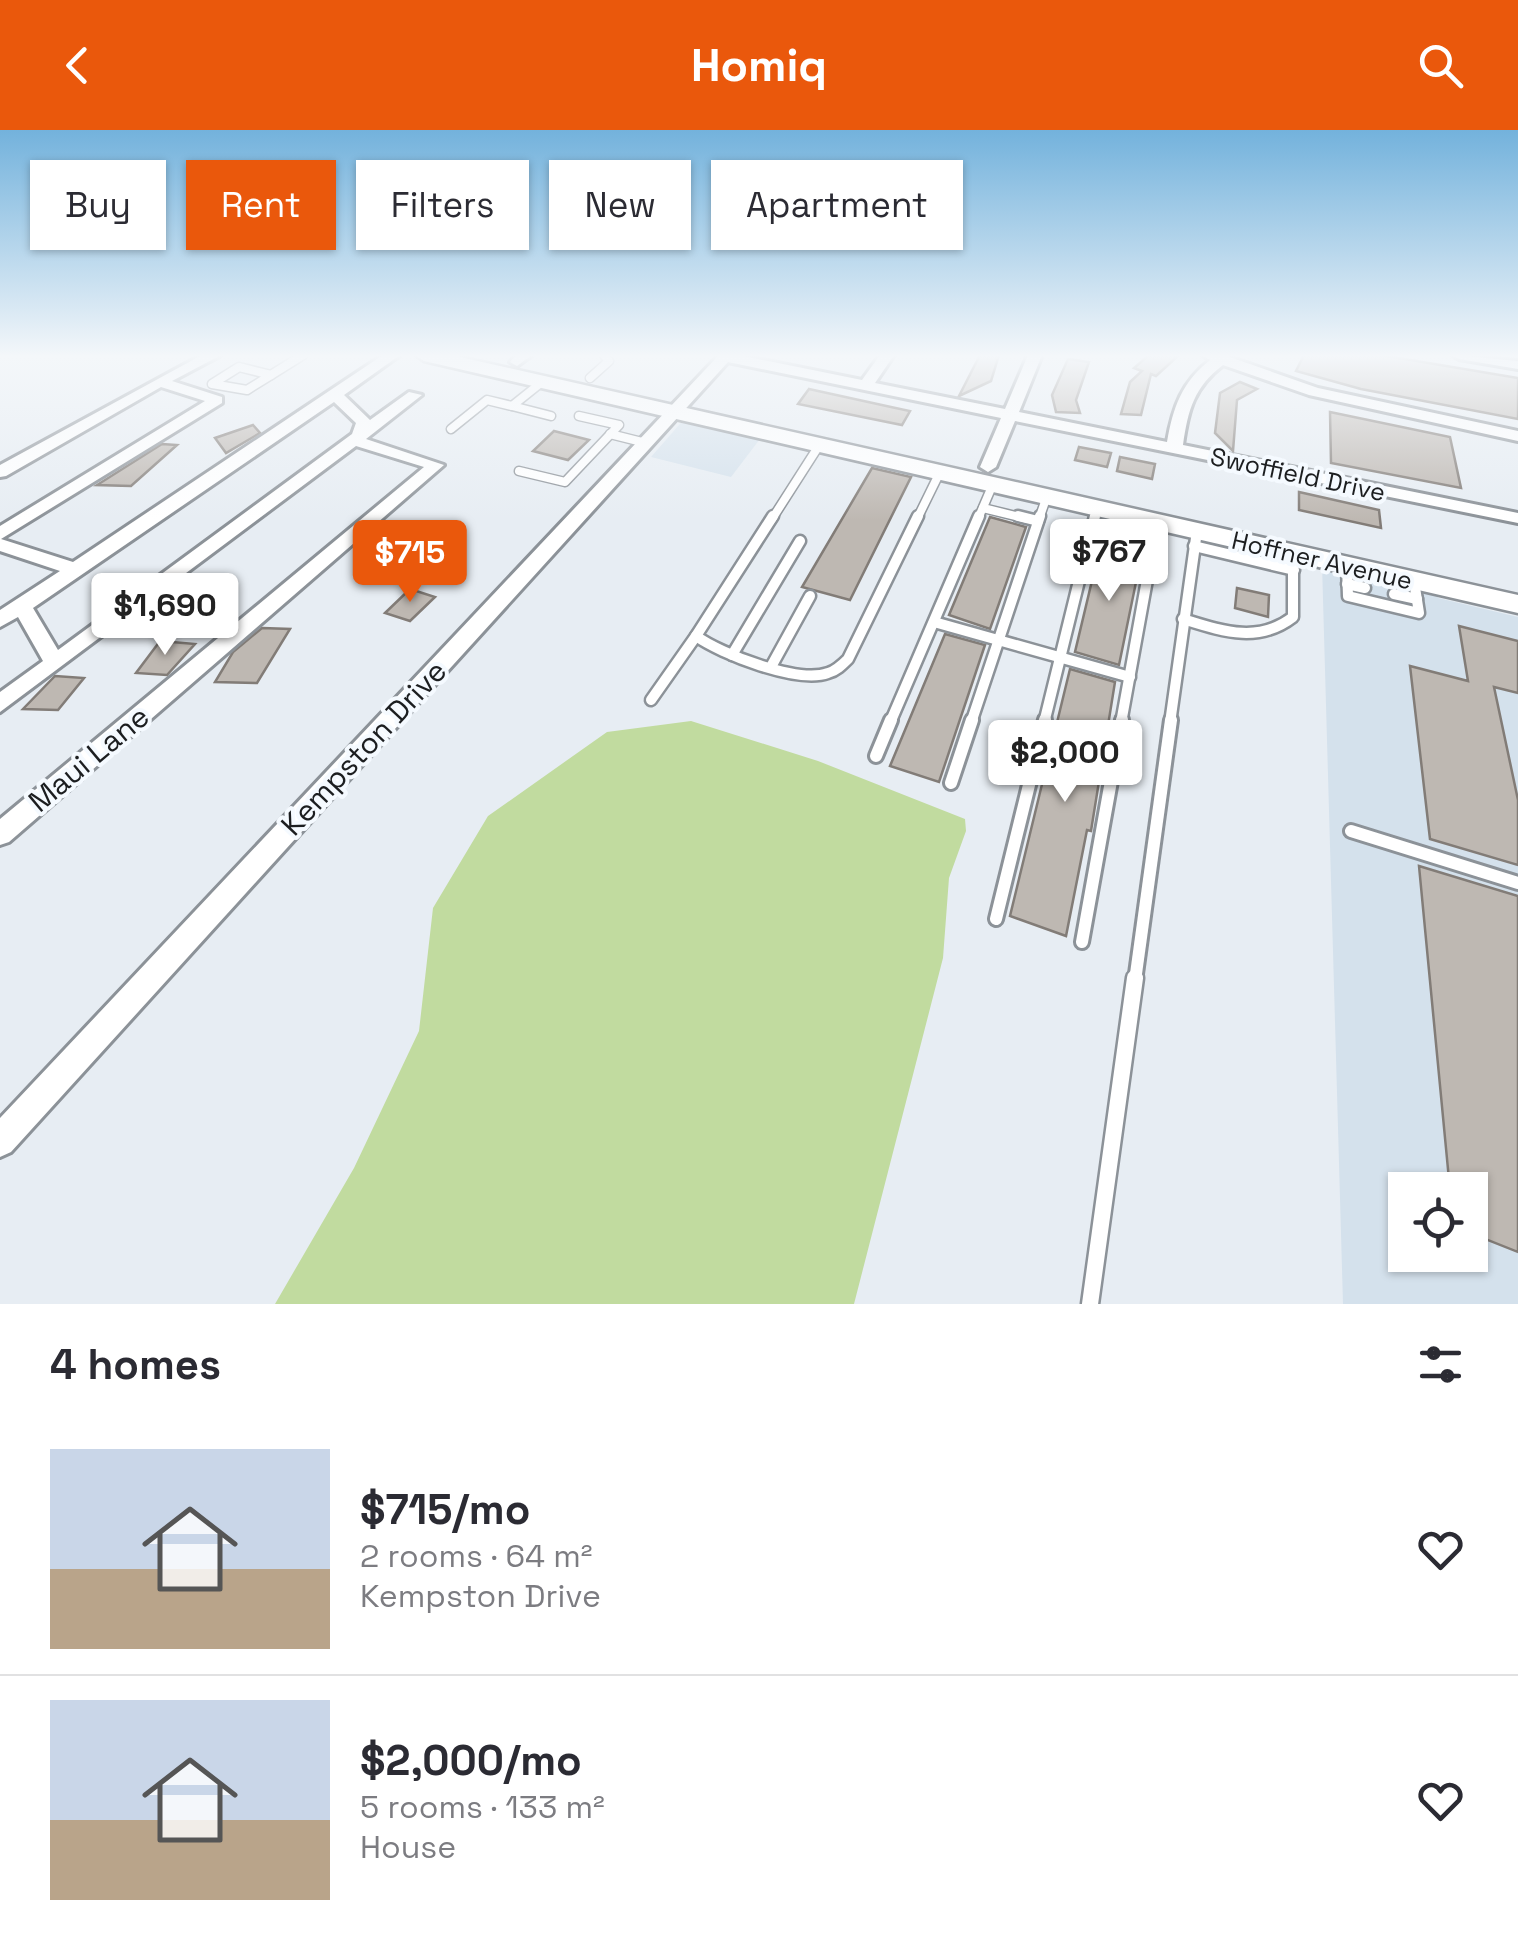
<!DOCTYPE html>
<meta charset="utf-8">
<style>
body{margin:0;font-family:"Space Grotesk",sans-serif;background:#f7f7f7;color:#2b2b33;height:100vh;display:flex;flex-direction:column;font-size:38px;white-space:nowrap}
*{box-sizing:border-box;margin:0}
p{font-size:32px;color:#7c7c81}
.icon{flex:none;width:55px;height:55px;fill:none;stroke:currentColor;stroke-width:2;stroke-linecap:round;stroke-linejoin:round}
.map{position:relative;height:1174px;overflow:hidden}
.details{display:flex;flex-direction:column;background:#fff;flex:1}
.details>*{flex:none}
.top-card{position:absolute;left:30px;top:30px;width:1000px;height:90px;display:flex;gap:20px}
.fabs{position:absolute;left:1388px;top:1042px;display:grid;gap:20px}
.fabs a{display:grid;place-items:center;width:100px;height:100px;border-radius:0px;background:#fff;box-shadow:0 2px 8px #0004;font-size:50px}
.price{position:absolute;translate:-50% -85px;padding:0 22px;border-radius:10px;background:#fff;color:#222;font-size:32px;line-height:65px;filter:drop-shadow(0 2px 5px #0008)}
.price::after{content:'';position:absolute;left:50%;top:60px;width:30px;height:22px;margin-left:-15px;background:inherit;clip-path:polygon(0 0,100% 0,50% 100%)}
.price.current{background:#ea580c;color:#fff}
ul{padding:0;list-style:none}
li{display:flex;align-items:center;gap:30px;height:250px;padding:0 50px}
li+li{border-top:2px solid #e1e1e2}
li span{display:grid;place-items:center;flex:none;width:280px;height:200px;border-radius:0px;color:#555}
li>.icon{margin-inline-start:auto}
span .icon{width:120px;height:120px;fill:#fffc;stroke-width:1}
li b{font-size:42px}
h2{display:flex;justify-content:space-between;align-items:center;height:120px;padding:0 50px;font-size:42px}
.tag{padding:0 35px;border-radius:0px;background:#fff;box-shadow:0 2px 8px #0004;font-size:35px;line-height:90px}
.tag.current{background:#ea580c;color:#fff}
header{display:flex;justify-content:space-between;align-items:center;height:130px;padding:0 50px;background:#ea580c;color:#fff;font-size:45px;font-weight:600}
.map>svg:first-child{display:block}
</style>
<header><svg class="icon" aria-label="back" viewBox="0 0 24 24"><path d="M15 5l-7 7 7 7"/></svg>Homiq<svg class="icon" aria-label="search" viewBox="0 0 24 24"><circle cx="10" cy="10" r="6"/><path d="M15 15l6 6"/></svg></header>
<div class="map">
<svg width="1518" height="1174" viewBox="0 0 1518 1174">
<rect width="100%" height="100%" fill="#e7edf3"/>
<!-- built -->
<g fill="#d4e1ec" fill-rule="evenodd">
<path d="M686,287L763,305L731,347L651,327Z"/>
<path d="M1322,434L1436,460L1438,468L1518,487V1174H1343ZM1405,1060H1470V1125H1405Z"/>
</g>
<!-- green -->
<path fill="#c1db9f" d="M691,591L818,631L965,689L966,701L949,748L943,828L854,1174H275L354,1038L419,901L433,778L488,686L607,602Z"/>
<!-- building -->
<g fill="#beb8b2" stroke="#827c77" stroke-width="2.5">
<path d="M980,225H999L991,251L959,266Z"/>
<path d="M1149,225H1179L1156,246L1151,244L1141,285L1121,284L1130,252L1142,241L1134,238Z"/>
<path d="M1304,225H1381L1518,248V289L1361,259L1296,241Z"/>
<path d="M1068,229L1089,232L1076,270L1080,283L1056,282L1052,265Z"/>
<path d="M1240,252L1257,259L1237,270L1233,321L1215,303L1220,263Z"/>
<path d="M809,259L891,277L910,281L902,295L798,274Z"/>
<path d="M1330,282L1450,307L1461,358L1331,333Z"/>
<path d="M253,295L260,303L226,323L215,308Z"/>
<path d="M554,301L589,310L568,330L533,321Z"/>
<path d="M162,314L177,315L131,356L97,355Z"/>
<path d="M1079,317L1111,323L1107,337L1075,330Z"/>
<path d="M1120,327L1155,334L1152,349L1117,341Z"/>
<path d="M872,338L911,347L850,470L802,457Z"/>
<path d="M1299,362L1379,380L1381,398L1299,380Z"/>
<path d="M990,387L1026,397L990,499L949,485Z"/>
<path d="M1101,413L1142,423L1119,535L1075,522Z"/>
<path d="M1237,458L1269,465L1268,487L1235,478Z"/>
<path d="M410,459L435,467L410,491L385,483Z"/>
<path d="M1459,496L1518,511V563L1494,557L1518,670V735L1430,709L1410,536L1468,551Z"/>
<path d="M262,498L290,499L257,553L215,552L233,522Z"/>
<path d="M945,504L985,515L939,652L890,636Z"/>
<path d="M160,511L195,514L167,545L136,543Z"/>
<path d="M1070,539L1115,552L1091,701L1087,700L1066,806L1010,786Z"/>
<path d="M55,546L84,548L58,580L23,579Z"/>
<path d="M1419,736L1518,766V1122L1470,1103V1060H1450Z"/>
</g>
<g fill="none" stroke-linecap="round" stroke-linejoin="round">
<defs>
<g id="lane-far3">
<path d="M239,237L271,245L247,260L212,254Z"/>
<path d="M271,245L303,225"/>
<path d="M590,248L609,231L604,225"/>
<path d="M542,252L512,276L551,286"/>
<path d="M451,299L487,270L512,276"/>
<path d="M610,304L646,313"/>
<path d="M519,341L565,352L619,295L579,286"/>
<path d="M983,378L1028,389"/>
<path d="M772,389L820,314"/>
<path d="M917,389L940,342"/>
<path d="M978,389L993,354"/>
<path d="M1039,389L1047,366"/>
<path d="M1094,389L1097,378"/>
</g>
<g id="lane-far2">
<path d="M773,386L696,506C721,524 798,554 828,543C836,541 842,535 848,529L918,386"/>
<path d="M1018,386L1038,391"/>
<path d="M1091,402L1153,417L1121,593"/>
<path d="M1194,416L1294,440"/>
<path d="M1347,436L1348,466L1419,483L1414,451"/>
<path d="M1347,454L1365,458"/>
<path d="M1394,464L1417,469"/>
<path d="M1183,489C1222,501 1258,514 1293,487V424"/>
<path d="M934,492L1130,547"/>
<path d="M732,525L800,411"/>
<path d="M772,535L810,466"/>
<path d="M651,570L696,506"/>
<path d="M890,593L979,386"/>
<path d="M971,593L1040,386"/>
<path d="M1044,593L1095,386"/>
<path d="M1170,593L1197,401"/>
</g>
<g id="lane-far1">
<path d="M876,626L891,590"/>
<path d="M951,653L972,590"/>
<path d="M1351,701L1518,753"/>
<path d="M996,789L1045,590"/>
<path d="M1082,812L1122,590"/>
<path d="M1135,851L1171,590"/>
</g>
<path id="lane" d="M1090,1174L1135,848"/>
<g id="street">
<path d="M202,225H221L172,251L222,267V273L1,409L73,432L383,225H400L344,265L370,290L409,262L422,265L366,309L444,335L9,712L0,715V689L424,337L356,316L0,582V562L43,531L18,487L0,497V480L60,441L0,421V396L205,271L161,257L6,346L0,347V335ZM334,272L356,293L352,304L58,520L33,478Z"/>
<path d="M516,225H532L517,236L510,232Z"/>
<path d="M719,225H738L862,250L880,225H894L875,253L1005,279L1028,225H1042L1019,282L1167,312C1173,277 1182,252 1210,230L1202,225H1224L1318,258L1518,301V311L1309,265L1223,235C1194,257 1188,280 1183,315L1518,383V393L1015,291L996,337L988,342L980,337L1001,288L728,232L11,1022L0,1027V988Z"/>
<path d="M1452,225L1518,231V239L1459,229Z"/>
</g>
<path id="secondary" d="M415,225H451L1518,465V483L424,231Z"/>
</defs>
<!-- lane-far3 casing -->
<use href="#lane-far3" stroke="#8c9298" stroke-width="11"/>
<!-- lane-far2 casing -->
<use href="#lane-far2" stroke="#8c9298" stroke-width="15"/>
<!-- lane-far1 casing -->
<use href="#lane-far1" stroke="#8c9298" stroke-width="18"/>
<!-- lane casing -->
<use href="#lane" stroke="#8c9298" stroke-width="21"/>
<!-- street casing -->
<use href="#street" stroke="#8c9298" stroke-width="6"/>
<!-- secondary casing -->
<use href="#secondary" stroke="#8c9298" stroke-width="5"/>
<!-- lane-far3 -->
<use href="#lane-far3" stroke="#fff" stroke-width="8"/>
<!-- lane-far2 -->
<use href="#lane-far2" stroke="#fff" stroke-width="10"/>
<!-- lane-far1 -->
<use href="#lane-far1" stroke="#fff" stroke-width="12"/>
<!-- lane -->
<use href="#lane" stroke="#fff" stroke-width="16"/>
<!-- street -->
<use href="#street" fill="#fff" fill-rule="evenodd"/>
<!-- secondary -->
<use href="#secondary" fill="#fff" fill-rule="evenodd"/>
</g>
<!-- sky -->
<linearGradient id="sky" x2="0" y2="1"><stop stop-color="#73b2dc"/><stop offset="0.58" stop-color="#f4f7fa"/><stop offset="1" stop-color="#f4f7fa" stop-opacity="0"/></linearGradient>
<rect width="1518" height="390" fill="url(#sky)"/>
<g text-anchor="middle" stroke-width="8" stroke-linejoin="round" paint-order="stroke">
<!-- far-street labels -->
<g font-size="25" fill="#1c1e20" stroke="#f5faff">
<text transform="translate(1298 344) rotate(12)" y="9">Swoffield Drive</text>
<text transform="translate(1322 430) rotate(13)" y="9">Hoffner Avenue</text>
</g>
<!-- street labels -->
<g font-size="30" fill="#1c1e20" stroke="#f5faff">
<text transform="translate(364 618) rotate(-47)" y="10">Kempston Drive</text>
<text transform="translate(89 629) rotate(-40)" y="10">Maui Lane</text>
</g>
</g>
</svg>
<div class="fabs">
<a><svg class="icon" aria-label="locate" viewBox="0 0 24 24"><circle cx="12" cy="12" r="6"/><path d="M12 2v4M12 18v4M2 12h4M18 12h4"/></svg></a>
</div>
<b class="price" style="left:1109px;top:474px">$767</b>
<b class="price current" style="left:410px;top:475px">$715</b>
<b class="price" style="left:165px;top:528px">$1,690</b>
<b class="price" style="left:1065px;top:675px">$2,000</b>
<div class="top-card">
<a class="tag">Buy</a>
<a class="tag current">Rent</a>
<a class="tag">Filters</a>
<a class="tag">New</a>
<a class="tag">Apartment</a>
</div>
</div>
<section class="details">
<h2>4 homes<svg class="icon" aria-label="filters" viewBox="0 0 24 24"><path d="M4 7h16M4 17h16"/><circle cx="9" cy="7" r="2"/><circle cx="15" cy="17" r="2"/></svg></h2>
<ul>
<li><span style="background:linear-gradient(#c9d6e8 60%,#b9a48a 0)"><svg class="icon" aria-label="home" viewBox="0 0 24 24"><path d="M3 11l9-7 9 7M6 9v11h12V9"/></svg></span><div><b>$715/mo</b><p>2 rooms · 64 m²</p><p>Kempston Drive</p></div><svg class="icon" aria-label="heart" viewBox="0 0 24 24"><path d="M12 20l-8-8c-3-5 5-10 8-4 3-6 11-1 8 4z"/></svg></li>
<li><span style="background:linear-gradient(#c9d6e8 60%,#b9a48a 0)"><svg class="icon" aria-label="home" viewBox="0 0 24 24"><path d="M3 11l9-7 9 7M6 9v11h12V9"/></svg></span><div><b>$2,000/mo</b><p>5 rooms · 133 m²</p><p>House</p></div><svg class="icon" aria-label="heart" viewBox="0 0 24 24"><path d="M12 20l-8-8c-3-5 5-10 8-4 3-6 11-1 8 4z"/></svg></li>
</ul>
</section>
